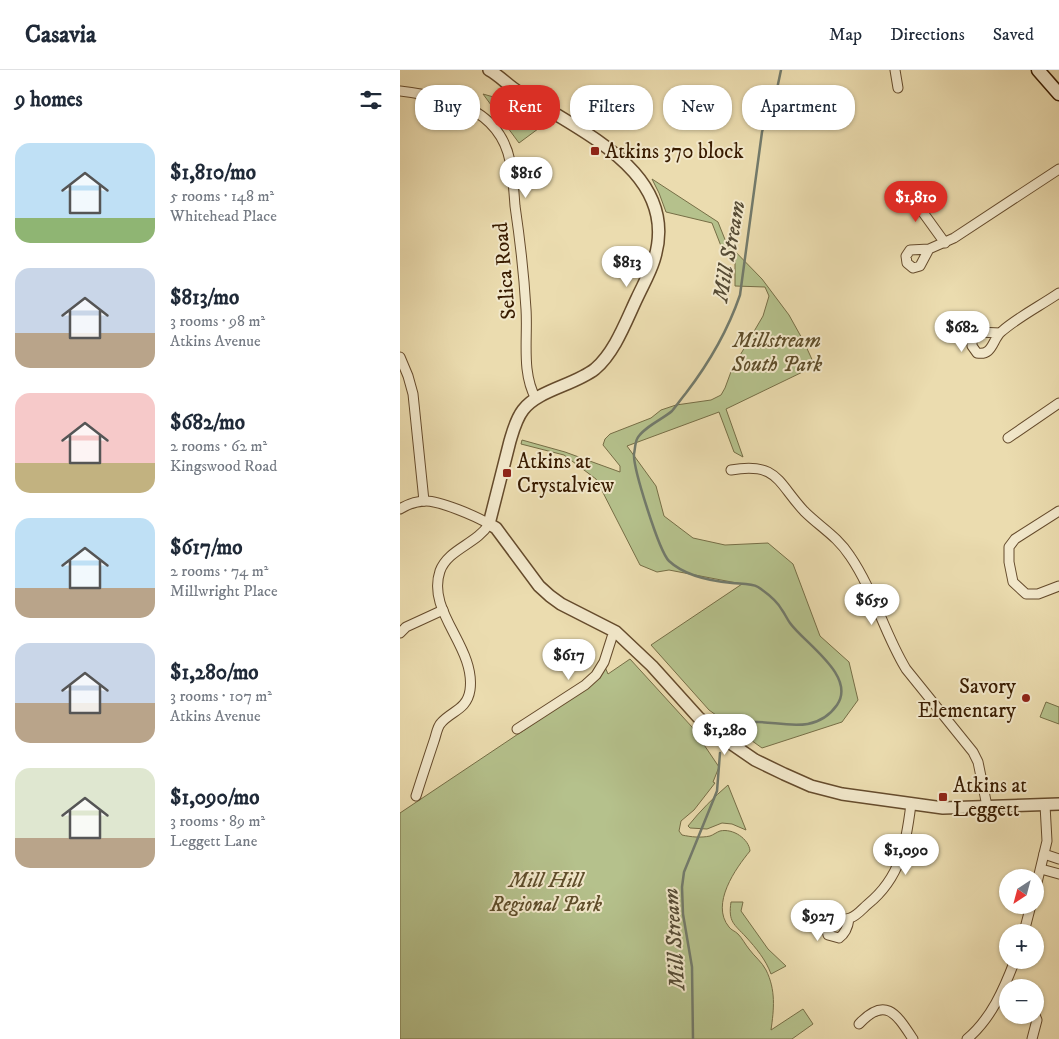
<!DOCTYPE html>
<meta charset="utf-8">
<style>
body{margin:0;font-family:"IM FELL DW Pica",serif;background:#f6f6f7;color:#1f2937;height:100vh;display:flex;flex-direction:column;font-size:19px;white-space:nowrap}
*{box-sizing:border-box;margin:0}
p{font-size:16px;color:#747a83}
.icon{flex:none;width:28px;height:28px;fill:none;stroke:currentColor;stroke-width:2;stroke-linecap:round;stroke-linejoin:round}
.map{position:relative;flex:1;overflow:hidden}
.sheet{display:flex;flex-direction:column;background:#fff;width:400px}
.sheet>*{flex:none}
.guide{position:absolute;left:15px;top:15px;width:475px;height:45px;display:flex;gap:10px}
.needle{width:32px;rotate:216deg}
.buttons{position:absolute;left:599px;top:799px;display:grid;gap:10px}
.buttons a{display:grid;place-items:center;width:45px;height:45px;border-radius:50%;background:#fff;box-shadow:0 1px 4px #0004;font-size:25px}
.price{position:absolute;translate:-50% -42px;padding:0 11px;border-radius:18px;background:#fff;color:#222;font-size:16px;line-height:32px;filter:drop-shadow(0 1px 2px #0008)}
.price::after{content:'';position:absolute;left:50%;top:30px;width:15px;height:11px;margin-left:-8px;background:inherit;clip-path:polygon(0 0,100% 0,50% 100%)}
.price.on{background:#d93025;color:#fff}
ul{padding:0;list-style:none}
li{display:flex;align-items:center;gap:15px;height:125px;padding:0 15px}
li span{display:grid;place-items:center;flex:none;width:140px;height:100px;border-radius:15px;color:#555}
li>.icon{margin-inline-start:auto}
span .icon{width:60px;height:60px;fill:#fffc;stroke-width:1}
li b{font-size:21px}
h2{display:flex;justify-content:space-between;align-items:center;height:60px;padding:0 15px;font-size:21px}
.tag{padding:0 18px;border-radius:20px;background:#fff;box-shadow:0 1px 4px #0004;font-size:18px;line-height:45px}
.tag.on{background:#d93025;color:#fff}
header{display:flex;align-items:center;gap:30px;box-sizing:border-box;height:70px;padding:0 25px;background:#fff;border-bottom:1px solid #e0e1e3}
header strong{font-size:24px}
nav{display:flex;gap:28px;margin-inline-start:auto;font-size:18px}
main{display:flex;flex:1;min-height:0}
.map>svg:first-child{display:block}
</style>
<header>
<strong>Casavia</strong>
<nav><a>Map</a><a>Directions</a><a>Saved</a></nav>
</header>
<main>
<section class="sheet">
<h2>9 homes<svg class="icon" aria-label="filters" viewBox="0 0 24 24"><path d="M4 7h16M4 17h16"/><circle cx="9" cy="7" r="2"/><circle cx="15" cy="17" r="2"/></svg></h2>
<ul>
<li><span style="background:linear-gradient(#bfe0f5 75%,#8fb573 0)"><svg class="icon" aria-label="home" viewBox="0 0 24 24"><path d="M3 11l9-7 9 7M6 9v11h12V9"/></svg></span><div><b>$1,810/mo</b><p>5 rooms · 148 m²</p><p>Whitehead Place</p></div></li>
<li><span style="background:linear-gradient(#c9d6e8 65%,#b9a48a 0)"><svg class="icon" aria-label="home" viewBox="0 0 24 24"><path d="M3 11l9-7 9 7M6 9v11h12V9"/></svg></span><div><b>$813/mo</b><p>3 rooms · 98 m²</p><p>Atkins Avenue</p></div></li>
<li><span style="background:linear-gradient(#f6c9c9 70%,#c2b280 0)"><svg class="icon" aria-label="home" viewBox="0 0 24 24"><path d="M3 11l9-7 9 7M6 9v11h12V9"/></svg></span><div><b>$682/mo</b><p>2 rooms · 62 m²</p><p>Kingswood Road</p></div></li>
<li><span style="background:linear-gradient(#bfe0f5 70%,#b9a48a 0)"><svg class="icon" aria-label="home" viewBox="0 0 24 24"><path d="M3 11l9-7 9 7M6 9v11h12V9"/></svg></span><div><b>$617/mo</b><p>2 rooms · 74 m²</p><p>Millwright Place</p></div></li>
<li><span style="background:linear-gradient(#c9d6e8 60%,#b9a48a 0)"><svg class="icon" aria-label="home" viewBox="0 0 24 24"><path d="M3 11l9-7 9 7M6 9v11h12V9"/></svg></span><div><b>$1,280/mo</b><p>3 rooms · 107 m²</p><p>Atkins Avenue</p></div></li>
<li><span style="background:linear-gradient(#dfe7d0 70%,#b9a48a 0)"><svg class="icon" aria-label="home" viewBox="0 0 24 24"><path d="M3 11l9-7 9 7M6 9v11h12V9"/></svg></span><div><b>$1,090/mo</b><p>3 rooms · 89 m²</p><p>Leggett Lane</p></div></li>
</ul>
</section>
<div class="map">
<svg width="659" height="969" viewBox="0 0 659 969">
<rect width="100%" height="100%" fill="#ebdcaf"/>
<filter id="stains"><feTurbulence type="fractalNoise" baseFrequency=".004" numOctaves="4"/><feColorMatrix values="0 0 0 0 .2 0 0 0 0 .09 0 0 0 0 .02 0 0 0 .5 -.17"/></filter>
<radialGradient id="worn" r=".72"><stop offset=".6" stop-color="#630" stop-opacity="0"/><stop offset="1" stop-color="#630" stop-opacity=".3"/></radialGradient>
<!-- green -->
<g fill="#b5c18c" stroke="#766e46">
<path d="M83,24L111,32L146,53L119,73Z"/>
<path d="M252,109L318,152L326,172L362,209L389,245L404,272L415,296L326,339L343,387L334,382L319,342L227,376L256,416L264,446L293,468L325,475L368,473L393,494L420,566L449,592L458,630L442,652L362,678L309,640L251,575L342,514L269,500L257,502L240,495L196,409L164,385L121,374L122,370L165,382L220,402V396L203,375L205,369L210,364L251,348L261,340L276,335L311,330L321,325L325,318L332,299L363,246L369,226L365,217L335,216V190L321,176L312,153L266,142L259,123Z"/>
<path d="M230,589L292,657L319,697L313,712L315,713L294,740L281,751L279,761L282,765C291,767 301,768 310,766C313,765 317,762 320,761C333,758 349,769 350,781C336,798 310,834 329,857C331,860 335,861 338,864C342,868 345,874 349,879C354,886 362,892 366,900C376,920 374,939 371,960L403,939L413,954L392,969H0V743L187,618L205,597L208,604Z"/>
<path d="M646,632L659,637V654L640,647Z"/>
<path d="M328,715L346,760L332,754L322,753L307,759L290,758L288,756C300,741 314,727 328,715Z"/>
<path d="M331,832H343L341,841L368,879L386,896L371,904C366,890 356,878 346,867C334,854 328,852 331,832Z"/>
</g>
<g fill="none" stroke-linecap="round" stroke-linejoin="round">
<!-- stream -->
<g stroke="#727a6b" stroke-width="2.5">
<path d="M341,658C358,639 409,675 437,635C457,606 404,573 390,553C387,549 385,544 382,540C377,531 367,523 358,517C351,513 340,514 332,513C311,511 285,506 269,491C259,481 233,398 234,384C235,380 235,373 237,369C242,358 263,349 272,341C277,335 281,329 286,323C309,293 328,260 340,225L362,62L370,36L377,19L381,0"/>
<path d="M293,969L292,897L283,844L282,817L284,802L317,721L320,683"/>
</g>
<defs>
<g id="minor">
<path d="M495,0L498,18"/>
<path d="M0,21C47,27 99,37 110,91C113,106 114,121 115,136C120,170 124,205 126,239C128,269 121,302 136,329"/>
<path d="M506,119L545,173"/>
<path d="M529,179L520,196L513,198L507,193L506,186L510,180L529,179L554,168L659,99"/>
<path d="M600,263L578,262L572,268V276L577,283C593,286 592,270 601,262C618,247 640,236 659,223"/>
<path d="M0,287L8,306L13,324L24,431"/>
<path d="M608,368L659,333"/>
<path d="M331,400C378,392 377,412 404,441C420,457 437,466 450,486C474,521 484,563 506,599L573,682L578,692L587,736"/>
<path d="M0,439C8,434 16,431 26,431C40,431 76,446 89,454C77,474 48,479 40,501C26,542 76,577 70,620C67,640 51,641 41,653C37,657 36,666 34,671C28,689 22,707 16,726"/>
<path d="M659,441L615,469L609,477V492L613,512L626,524H638L659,516"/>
<path d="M0,563L6,557L43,540"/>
<path d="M117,659L185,615L196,605L204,592L212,567L216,562"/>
<path d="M644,784L659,789"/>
<path d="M641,799L659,804"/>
<path d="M635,821L647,771L645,735"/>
<path d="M449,849C448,857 446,863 439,868L428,865C426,858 427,854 431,849C437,848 445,850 450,848C457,846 463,838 468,834C501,807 506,774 511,734"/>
<path d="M624,862L631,835"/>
<path d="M459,954C486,925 497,945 513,969"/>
<path d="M567,969C591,949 604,919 615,890"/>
<path d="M632,969L637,950L635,945"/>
</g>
<path id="tertiary" d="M89,0C98,5 105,12 113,18C125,27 139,34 152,42C205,74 278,115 254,190C250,203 243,215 237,228C226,251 215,282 195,299C175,315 138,320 123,340C116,349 113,361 110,371L89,454L96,458L139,516L150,526L161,534L216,562L252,596L298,647L323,668L355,690L384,704L411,716L442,724L543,738L659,734"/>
<path id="secondary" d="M638,0L659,24"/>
</defs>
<!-- minor casing -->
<use href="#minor" stroke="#654b2c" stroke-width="11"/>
<!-- tertiary casing -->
<use href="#tertiary" stroke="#654b2c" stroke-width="14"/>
<!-- secondary casing -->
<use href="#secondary" stroke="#381b00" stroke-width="15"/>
<!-- minor -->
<use href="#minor" stroke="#f2e8cb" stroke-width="9"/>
<!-- tertiary -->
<use href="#tertiary" stroke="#f2e8cb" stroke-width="11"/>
<!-- secondary -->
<use href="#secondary" stroke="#f2e8cb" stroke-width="12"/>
</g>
<!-- markers -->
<g fill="#8f2418" stroke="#f2e8cb" stroke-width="2">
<rect x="190" y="76" width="10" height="10" rx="2.5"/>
<rect x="102" y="398" width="10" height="10" rx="2.5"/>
<circle cx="626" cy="628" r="5"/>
<rect x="538" y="722" width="10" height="10" rx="2.5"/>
</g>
<g text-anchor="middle" stroke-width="4" stroke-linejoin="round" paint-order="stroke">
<!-- poi labels -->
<g font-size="21" fill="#381b00" stroke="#f2e8cb" text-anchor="start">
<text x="205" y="88">Atkins 370 block</text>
<text x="117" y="398">Atkins at<tspan x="117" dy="24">Crystalview</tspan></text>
<text x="616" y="623" text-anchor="end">Savory<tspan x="616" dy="24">Elementary</tspan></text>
<text x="553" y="722">Atkins at<tspan x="553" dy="24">Leggett</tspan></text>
</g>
<!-- street labels -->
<g font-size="21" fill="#381b00" stroke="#f2e8cb">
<text transform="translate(104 201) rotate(-95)" y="7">Selica Road</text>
</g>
<!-- park labels -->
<g font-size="21" font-style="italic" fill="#5e4d2a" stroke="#f2e8cb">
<text x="377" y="277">Millstream<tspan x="377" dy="24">South Park</tspan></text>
<text x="146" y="817">Mill Hill<tspan x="146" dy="24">Regional Park</tspan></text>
</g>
<!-- water labels -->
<g font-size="22" font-style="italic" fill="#554b35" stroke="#f2e8cb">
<text transform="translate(328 181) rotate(-80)" y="8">Mill Stream</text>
<text transform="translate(273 869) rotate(-94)" y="8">Mill Stream</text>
</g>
</g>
<rect width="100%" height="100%" filter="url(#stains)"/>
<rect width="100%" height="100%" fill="url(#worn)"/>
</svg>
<div class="buttons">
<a><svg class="needle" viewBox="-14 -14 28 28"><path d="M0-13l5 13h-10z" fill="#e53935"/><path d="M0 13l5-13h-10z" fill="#747a83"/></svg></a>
<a>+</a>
<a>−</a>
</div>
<b class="price" style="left:126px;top:129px">$816</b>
<b class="price on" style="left:516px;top:153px">$1,810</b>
<b class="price" style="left:227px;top:218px">$813</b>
<b class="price" style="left:562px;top:283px">$682</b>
<b class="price" style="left:472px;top:556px">$659</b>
<b class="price" style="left:169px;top:611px">$617</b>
<b class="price" style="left:325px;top:686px">$1,280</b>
<b class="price" style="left:506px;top:806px">$1,090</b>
<b class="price" style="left:418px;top:872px">$927</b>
<div class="guide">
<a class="tag">Buy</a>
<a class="tag on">Rent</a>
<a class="tag">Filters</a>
<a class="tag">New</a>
<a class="tag">Apartment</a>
</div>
</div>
</main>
